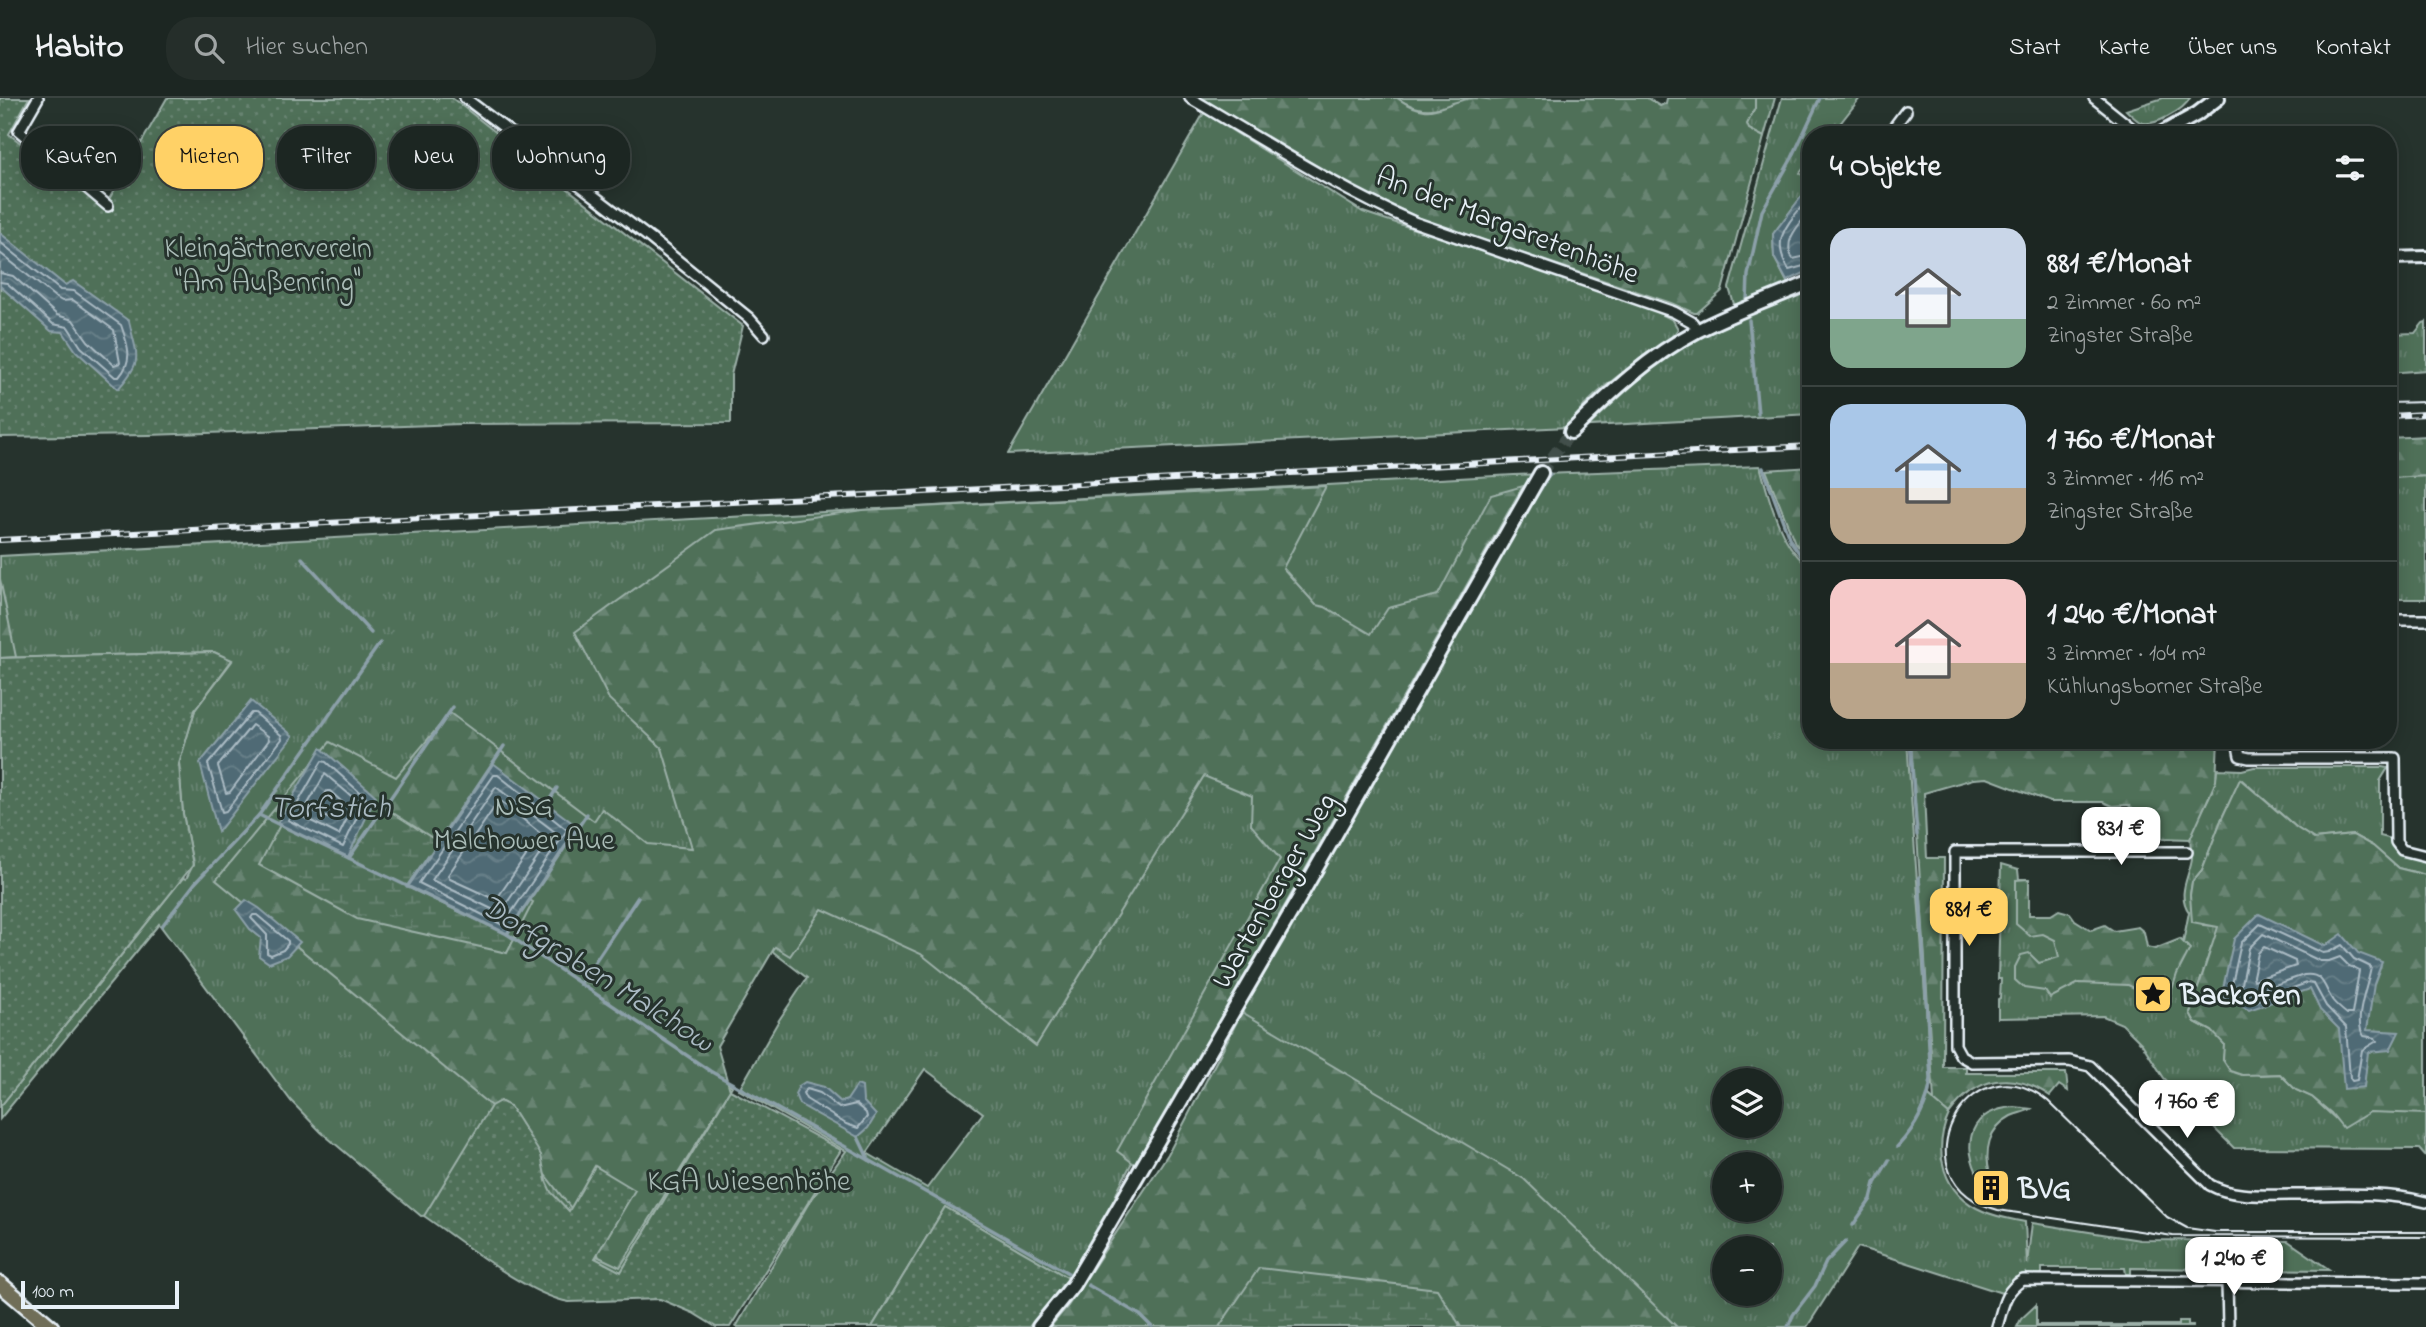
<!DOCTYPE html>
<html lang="de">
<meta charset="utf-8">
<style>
body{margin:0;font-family:"Indie Flower",sans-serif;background:#252e2a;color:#f1f3f6;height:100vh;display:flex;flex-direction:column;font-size:26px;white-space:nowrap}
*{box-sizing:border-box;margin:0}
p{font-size:23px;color:#a0a5a5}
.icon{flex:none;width:38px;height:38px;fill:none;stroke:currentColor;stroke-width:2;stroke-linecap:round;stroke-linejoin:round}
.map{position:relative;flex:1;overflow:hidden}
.side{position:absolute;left:1802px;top:28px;width:595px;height:623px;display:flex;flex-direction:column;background:#1c2622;border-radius:28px;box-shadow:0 4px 18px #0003,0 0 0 2px #3a4340}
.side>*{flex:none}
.banner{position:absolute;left:21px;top:28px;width:665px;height:63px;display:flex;gap:14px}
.controls{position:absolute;left:1712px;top:970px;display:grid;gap:14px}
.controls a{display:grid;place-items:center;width:70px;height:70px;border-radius:50%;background:#1c2622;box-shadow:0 4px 18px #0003,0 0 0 2px #3a4340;font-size:35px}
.scale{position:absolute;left:21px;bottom:18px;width:158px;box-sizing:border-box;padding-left:7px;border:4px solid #e8f1f8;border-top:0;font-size:19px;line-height:24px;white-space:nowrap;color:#e8f1f8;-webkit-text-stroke:5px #26332d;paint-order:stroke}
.price{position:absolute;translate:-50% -60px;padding:0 16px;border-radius:14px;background:#fff;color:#222;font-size:23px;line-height:46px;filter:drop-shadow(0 2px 4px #0008)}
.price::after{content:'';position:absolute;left:50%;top:42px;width:21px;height:16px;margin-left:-10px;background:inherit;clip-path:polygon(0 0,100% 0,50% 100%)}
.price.active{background:#ffd166;color:#111}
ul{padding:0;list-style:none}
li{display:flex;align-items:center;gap:21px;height:175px;padding:0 28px}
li+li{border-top:2px solid #3a4340}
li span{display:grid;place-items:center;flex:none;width:196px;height:140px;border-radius:21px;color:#555}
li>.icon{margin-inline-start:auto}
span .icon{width:84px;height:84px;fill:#fffc;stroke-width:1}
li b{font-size:30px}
h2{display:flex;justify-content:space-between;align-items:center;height:84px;padding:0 28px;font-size:30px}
.pill{padding:0 24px;border-radius:28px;background:#1c2622;box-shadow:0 4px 18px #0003,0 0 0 2px #3a4340;font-size:24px;line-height:63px}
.pill.active{background:#ffd166;color:#111}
header{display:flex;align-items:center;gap:42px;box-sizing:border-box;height:98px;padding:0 35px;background:#1c2622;border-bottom:2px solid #3a4340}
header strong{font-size:33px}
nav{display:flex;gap:38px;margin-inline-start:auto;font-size:24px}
.search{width:490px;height:63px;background:#252e2a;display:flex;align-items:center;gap:18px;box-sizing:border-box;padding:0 24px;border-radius:28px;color:#a0a5a5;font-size:26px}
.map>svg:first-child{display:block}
</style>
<header>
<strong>Habito</strong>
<div class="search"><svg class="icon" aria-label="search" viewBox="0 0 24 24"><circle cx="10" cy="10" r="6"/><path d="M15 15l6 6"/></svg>Hier suchen</div>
<nav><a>Start</a><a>Karte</a><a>Über uns</a><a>Kontakt</a></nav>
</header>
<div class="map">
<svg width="2426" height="1229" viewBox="0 0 2426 1229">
<defs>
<pattern id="grass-tufts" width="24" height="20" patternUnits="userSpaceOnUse" patternTransform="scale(1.75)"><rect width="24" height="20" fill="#4f6f59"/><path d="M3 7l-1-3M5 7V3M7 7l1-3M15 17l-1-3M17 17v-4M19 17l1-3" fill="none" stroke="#688472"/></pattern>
<pattern id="forest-firs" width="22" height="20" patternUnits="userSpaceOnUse" patternTransform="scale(1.75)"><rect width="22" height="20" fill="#4f6f59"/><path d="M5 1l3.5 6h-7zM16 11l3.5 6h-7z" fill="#688472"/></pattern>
<pattern id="wetland-marsh" width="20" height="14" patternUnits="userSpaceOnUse" patternTransform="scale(1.75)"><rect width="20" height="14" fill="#4f6f59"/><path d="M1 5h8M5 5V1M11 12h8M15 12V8" fill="none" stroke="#688472"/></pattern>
<pattern id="garden-dots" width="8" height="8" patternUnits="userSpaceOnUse" patternTransform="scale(1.75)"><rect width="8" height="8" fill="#4f6f59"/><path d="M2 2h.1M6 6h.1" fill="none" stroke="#688472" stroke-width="1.8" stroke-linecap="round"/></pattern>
<pattern id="water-waves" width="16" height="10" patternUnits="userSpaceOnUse" patternTransform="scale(1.75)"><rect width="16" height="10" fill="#4f6a75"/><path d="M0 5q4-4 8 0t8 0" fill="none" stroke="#688089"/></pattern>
</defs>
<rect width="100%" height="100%" fill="#26332d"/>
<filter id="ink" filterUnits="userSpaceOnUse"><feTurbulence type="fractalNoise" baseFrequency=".0143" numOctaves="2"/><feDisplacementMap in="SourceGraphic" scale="14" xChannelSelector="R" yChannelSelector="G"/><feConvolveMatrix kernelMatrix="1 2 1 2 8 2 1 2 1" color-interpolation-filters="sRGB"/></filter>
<g filter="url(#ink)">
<!-- grass -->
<g fill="url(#grass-tufts)" stroke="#9cb0a8" stroke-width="2" fill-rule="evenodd">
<path d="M1397,0H1473C1441,9 1427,20 1397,0Z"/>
<path d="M1755,0H1775L1764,39L1748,31L1747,26L1755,10Z"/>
<path d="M1782,0H1860L1831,37H1811V61L1800,75L1811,86L1773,136L1774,159L1788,186L1736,207L1734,206L1729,190Z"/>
<path d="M2163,0H2190C2184,12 2153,30 2140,24C2135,21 2130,16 2126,12Z"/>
<path d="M1204,15L1363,114L1644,207L1673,222L1678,231C1665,250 1641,261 1622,275C1603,289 1581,308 1568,329L1008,356Z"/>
<path d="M1811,191V316L1589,328C1616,302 1643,276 1675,254C1716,226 1765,210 1811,191Z"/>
<path d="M2426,224V272L2389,275V236L2415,235L2423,225Z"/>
<path d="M1760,368C1770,403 1780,449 1811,470V642H1907L1931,981L1929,998L1949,1016C1932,1054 1943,1096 1983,1113C1996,1119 2011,1121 2025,1124L2027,1166L2032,1125L2140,1142L2288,1143L2330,1172L2243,1171V1177H2218L2217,1171L2131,1170V1176H2126L2125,1170H2042V1176L2026,1178V1175L2014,1180L2002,1195L1858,1149L1807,1229H1050L1068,1208L1316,961L1217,904L1119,1089L1114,1102L1070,1181L945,1109L872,1229H736L807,1108L846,1053L739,992L779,922L807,880L772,853L704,969L732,988L621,1174L595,1162L637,1092L595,1067L570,1113L559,1105L421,1118L321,1034L291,1003L159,826L0,1021V1009L183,780L186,781L193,767L183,716L179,666L195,612L232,563L214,554L0,560V458L1514,377ZM925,971L983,1015L927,1090L867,1055ZM1724,982H1769V1027H1724ZM1724,1066H1769V1111H1724ZM1724,1150H1769V1195H1724Z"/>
<path d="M2426,378V501H2389V380Z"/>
<path d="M2254,669H2382L2388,670L2380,683V738L2392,741C2398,758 2410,759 2426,762V777L2398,770L2373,748L2353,737L2314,741L2297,730L2241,681L2222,720L2202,772L2192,784L2190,797L2192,809L2203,827L2426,844V1059L2419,1051L2234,1050L2164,980L2142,946L2122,926L2103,918L1998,920V901L2000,900L2001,881H1998L2001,767L2018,772L2019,781H2029V817L2069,818L2070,870L2181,855L2189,814C2176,796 2190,777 2192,760C2192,753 2189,745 2191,738C2198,715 2216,695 2217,671L2242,672ZM2211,850L2339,1024L2312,999L2296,992L2280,976L2259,977L2223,962L2225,946L2212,933L2195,924L2190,915Z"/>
<path d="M2015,1009L2031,1011C2026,1014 2018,1015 2011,1018C1988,1030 1984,1053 1990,1077L1980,1081C1961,1045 1969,1012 2015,1009Z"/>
<path d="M2036,1207V1227H2179V1223H2188V1227H2193V1229H2017L2021,1221Z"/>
</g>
<!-- forest -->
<g fill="url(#forest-firs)" stroke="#9cb0a8" stroke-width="2">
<path d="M1202,0H1397C1435,26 1439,3 1475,0C1487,0 1495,4 1507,0H1647L1660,8L1666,5L1667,0H1755V10L1747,26L1749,31L1764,39L1722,193L1697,215H1694L1671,205L1426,123L1356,91Z"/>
<path d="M2426,338V378L2389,380V340Z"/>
<path d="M1811,369V463L1795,445L1766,372Z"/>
<path d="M1326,388L1283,470L1316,507L1325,509L1371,536L1388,510L1438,497L1491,397L1523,388L1137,1068L1117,1053L1280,761L1251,727L1252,698L1204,678L1036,948L921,856L822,811L790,858L775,849L717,948L730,992L620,1169L599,1159L592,1137L491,1008L216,782L330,644L396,679L450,615L594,723L602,711L648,746L692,750L662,650L609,601L575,534L716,432L863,412Z"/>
<path d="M0,481L16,559L0,560Z"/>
<path d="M1911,642H2218L2216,683L2190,741L2159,740V732L2128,707L2112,708L2103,704H2050L1987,680L1973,681L1924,695L1927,760H1944L1943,969H1966V975H2066L2068,993L2059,987L2050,998C2013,972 1976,978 1949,1016L1934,1003Z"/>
<path d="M2240,681L2297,730L2314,741L2353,737L2373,748L2398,770L2426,777V1016L2370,1014L2343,1030L2331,1015L2312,999L2296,992L2280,976L2242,977L2230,973L2223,962L2224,946L2212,933L2195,924L2190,915L2218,829L2192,824L2190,797L2192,784L2202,772L2222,720Z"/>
<path d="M2029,781V817H2051L2059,812L2070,815L2075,822L2091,832L2105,827L2114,833L2138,829L2144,834L2147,849L2155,851L2180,841L2190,851L2177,876L2168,904L2157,913L2150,907L2152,898L2128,887L2079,885L2050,900L2045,893L2024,890L2015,882V869L2021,857L2029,855L2039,865L2059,859L2055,842L2043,836L2030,838L2016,826V782Z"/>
<path d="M1242,914L1524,1081L1677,1229H1050L1068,1208L1168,1056Z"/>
</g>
<!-- wetland -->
<g fill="url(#wetland-marsh)" stroke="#9cb0a8" stroke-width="2">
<path d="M313,664L533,804L507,855L357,821L259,767Z"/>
<path d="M1259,1170L1437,1191L1461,1229H1219Z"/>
</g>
<!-- garden -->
<g fill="url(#garden-dots)" stroke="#9cb0a8" stroke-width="2">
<path d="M0,0H29L9,36L104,110L167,0H452L743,228L731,277V325L461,326L149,337L0,339Z"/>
<path d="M214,554L232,562L195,612L179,666L183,716L193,767L0,1009V560Z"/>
<path d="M730,992L841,1052L730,1229H716L693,1215L660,1201L569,1204C526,1196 462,1144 424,1118L491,1008L500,1003L510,1008L541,1057L546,1083L551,1094L569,1113L595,1068L635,1092L595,1160L621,1174Z"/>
<path d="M945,1109L1070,1181L1029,1229H872Z"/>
</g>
<!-- water -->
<g fill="url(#water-waves)" stroke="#8ca0a9" stroke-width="2">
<path d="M1811,86V172L1787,183L1774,159L1773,136Z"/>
<path d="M0,135L65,187L73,183L129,223C137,260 144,261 118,291L76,253L63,234L51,233L0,188Z"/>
<path d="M251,603L293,638L218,734L200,665Z"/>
<path d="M321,650L376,698L348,759L277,726Z"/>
<path d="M493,665L578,729L507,836L407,789Z"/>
<path d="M246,802L259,810L300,844L287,858L269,865L259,858L261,840L250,831L236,812Z"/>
<path d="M2259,816L2325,848L2342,836L2358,855L2382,864L2374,886L2367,932L2399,934L2390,952L2368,954L2364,989L2344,991L2339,931L2320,912L2310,891L2249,912L2221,899L2234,841Z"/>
<path d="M805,984L824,989L841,1004L847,1002L857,987L862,989L863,1003L876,1017L868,1030L858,1039L799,1006L795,996L799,988Z"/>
</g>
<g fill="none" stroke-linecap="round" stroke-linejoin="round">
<!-- shore -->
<g stroke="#abbbc4" stroke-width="2">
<path d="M1811,97C1791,124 1768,138 1789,172L1811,166"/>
<path d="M1811,112C1800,126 1781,143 1793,161L1811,157"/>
<path d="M0,144L60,192L74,193L121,227C128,247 134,262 119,279H115L81,249L68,229L53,226L7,185L0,184"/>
<path d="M0,155L55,199L62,203L73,202L114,232L120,265L114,267L88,243L73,222L57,217L13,178L0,175"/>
<path d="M251,615H255L281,637L282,641L226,713L222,714L208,666Z"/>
<path d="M252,627L268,638L269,642L230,694L226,695L218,668Z"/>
<path d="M322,663L326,664L366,700L343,749L288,722Z"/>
<path d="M325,676L356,702L339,737L301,718Z"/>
<path d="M494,677H498L567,732L503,827L419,785Z"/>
<path d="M496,689L555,734L500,815L432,782Z"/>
<path d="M327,693H330L343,705L334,723L315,714Z"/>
<path d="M498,704H502L541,736L496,802L450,781L448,777Z"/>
<path d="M253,817H257L288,843V846L283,852L271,857L267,855V837L251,820Z"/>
<path d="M2260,826L2323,855L2329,854L2342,847L2354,861L2371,869C2369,886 2352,922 2364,938L2375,940L2377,943L2362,952L2357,982L2352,983L2350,980L2346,929L2326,908L2314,886L2307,885L2250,905L2230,895L2241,845Z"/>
<path d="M2263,836L2320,863H2329L2340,859L2349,868L2359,873L2352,916H2347C2342,912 2337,908 2333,903C2324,890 2324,874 2304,877L2251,895L2241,891L2249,850Z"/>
<path d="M2264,849L2295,863L2296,868L2254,882L2253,878L2258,855Z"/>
<path d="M807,991L820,995L839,1010L856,1006L866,1015L867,1019L858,1030L846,1026L806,1001L803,995Z"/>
</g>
<!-- stream -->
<g stroke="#8ca0a9" stroke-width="3.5">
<path d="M1747,202L1748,177L1762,113L1792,60L1820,0"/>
<path d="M1749,222L1758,316"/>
<path d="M1763,370L1790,442L1802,459L1811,466"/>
<path d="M1524,417L1550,376"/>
<path d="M302,460L371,535"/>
<path d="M1910,642L1917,737"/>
<path d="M474,693L504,648"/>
<path d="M545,709L557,690"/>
<path d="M259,717L507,836L710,973L869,1062"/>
<path d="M436,747L469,699"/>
<path d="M349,760L453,609"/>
<path d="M407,789L429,757"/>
<path d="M162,828L195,785L259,717L380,545"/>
<path d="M507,836L587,716"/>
<path d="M580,886L638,799"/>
<path d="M858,1039L869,1062L1068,1175"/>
<path d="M1897,1049C1915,1030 1928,1007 1931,981L1919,779"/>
<path d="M1853,1127L1871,1101L1875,1085L1889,1062"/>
<path d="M1088,1187L1140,1217L1152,1229"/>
<path d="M1788,1229L1793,1217L1815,1188L1826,1164L1846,1143"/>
</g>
<!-- secondary-tunnel -->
<path stroke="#43504b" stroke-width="12" stroke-dasharray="12 6" stroke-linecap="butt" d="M1541,375L1571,334"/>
<defs>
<g id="minor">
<path d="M38,0L19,33L108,108"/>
<path d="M465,0L651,141L749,220L764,237"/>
<path d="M1190,0C1264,43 1336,90 1414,124L1674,214L1692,224L1698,233"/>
<path d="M2094,0L2140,37"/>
<path d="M1888,37L1906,13"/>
<path d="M2389,522H2426"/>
<path d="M2237,642L2240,658L2249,660H2395L2396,744L2402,752L2426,758"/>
<path d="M2187,754H1955V947L1961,958L1972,964L2069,963L2090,968L2210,1087C2234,1100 2263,1097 2290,1097C2336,1097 2382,1093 2426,1104"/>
<path d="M2227,1184L2228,1229"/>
<path d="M1997,1229C2003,1209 2004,1193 2023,1182L2426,1185"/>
</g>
<path id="tertiary" d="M2389,160L2426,159"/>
<g id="secondary">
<path d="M2159,37L2197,16L2218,0"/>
<path d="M1571,334C1609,296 1649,258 1697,233C1734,214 1774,200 1811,184"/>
<path d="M1039,1229L1073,1187L1095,1150L1297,804L1541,375"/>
</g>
<path id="primary" d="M0,1186L51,1229"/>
</defs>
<!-- minor casing -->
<use href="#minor" stroke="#e8f1f8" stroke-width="14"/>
<!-- tertiary casing -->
<use href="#tertiary" stroke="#e8f1f8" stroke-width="16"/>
<!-- secondary casing -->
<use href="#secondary" stroke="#e8f1f8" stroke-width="18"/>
<!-- primary casing -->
<use href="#primary" stroke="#e8f1f8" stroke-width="19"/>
<!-- minor -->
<use href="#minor" stroke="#26332d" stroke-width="9"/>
<!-- tertiary -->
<use href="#tertiary" stroke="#26332d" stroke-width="10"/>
<!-- secondary -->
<use href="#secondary" stroke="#26332d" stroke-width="12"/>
<!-- primary -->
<use href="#primary" stroke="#706e59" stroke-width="14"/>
<!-- tram -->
<g stroke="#e8f1f8" stroke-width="2">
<path d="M2389,305L2426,304"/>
<path d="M2426,1134H2215L2187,1130L2167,1119L2048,1003C1969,938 1891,1083 1998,1112L2173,1138L2426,1139"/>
</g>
<defs>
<g id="rail">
<path d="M2389,318L2426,316"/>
<path d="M0,442L1811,348"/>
</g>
</defs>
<!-- rail casing -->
<use href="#rail" stroke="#e8f1f8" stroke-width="6"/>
<!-- rail -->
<use href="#rail" stroke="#26332d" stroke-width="3.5" stroke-dasharray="10" stroke-linecap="butt"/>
</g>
</g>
<!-- icons -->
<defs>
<symbol id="sight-square" viewBox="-11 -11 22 22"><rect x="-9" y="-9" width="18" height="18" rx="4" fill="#ffd166" stroke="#26332d"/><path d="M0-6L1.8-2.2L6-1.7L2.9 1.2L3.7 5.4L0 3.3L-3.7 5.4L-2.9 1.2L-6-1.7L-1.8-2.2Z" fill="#111"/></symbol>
<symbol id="building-square" viewBox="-11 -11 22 22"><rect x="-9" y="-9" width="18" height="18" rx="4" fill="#ffd166" stroke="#26332d"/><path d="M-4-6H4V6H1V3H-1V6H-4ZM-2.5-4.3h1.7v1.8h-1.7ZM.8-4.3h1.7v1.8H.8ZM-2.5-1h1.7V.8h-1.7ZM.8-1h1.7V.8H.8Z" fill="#111"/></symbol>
</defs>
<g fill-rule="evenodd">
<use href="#sight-square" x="2131" y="874" width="44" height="44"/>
<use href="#building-square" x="1969" y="1068" width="44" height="44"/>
</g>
<g text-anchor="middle" stroke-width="6" stroke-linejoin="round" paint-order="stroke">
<!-- street labels -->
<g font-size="30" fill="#e8f1f8" stroke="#26332d">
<text transform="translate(1508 126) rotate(21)" y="10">An der Margaretenhöhe</text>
<text transform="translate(1273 792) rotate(-60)" y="10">Wartenberger Weg</text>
</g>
<!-- park labels -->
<g font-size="30" fill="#abbdb8" stroke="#26332d">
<text x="268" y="159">Kleingärtnerverein<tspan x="268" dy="34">"Am Außenring"</tspan></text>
<text x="524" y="717">NSG<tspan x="524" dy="34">Malchower Aue</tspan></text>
<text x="749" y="1092">KGA Wiesenhöhe</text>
</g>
<!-- poi labels -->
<g font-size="30" font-weight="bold" fill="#e8f1f8" stroke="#26332d" text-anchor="start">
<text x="2180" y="906">Backofen</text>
<text x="2018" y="1100">BVG</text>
</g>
<!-- water labels -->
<g font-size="32" font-style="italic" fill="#abbbc4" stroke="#26332d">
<text x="330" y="719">Torfstich</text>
<text transform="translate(598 874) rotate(32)" y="11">Dorfgraben Malchow</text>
</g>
</g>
</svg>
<div class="controls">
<a><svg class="icon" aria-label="layers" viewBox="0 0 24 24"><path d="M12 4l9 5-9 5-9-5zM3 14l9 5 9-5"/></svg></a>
<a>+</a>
<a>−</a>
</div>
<div class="scale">100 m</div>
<b class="price" style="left:2121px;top:769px">831 €</b>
<b class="price active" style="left:1969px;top:850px">881 €</b>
<b class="price" style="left:2187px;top:1042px">1 760 €</b>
<b class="price" style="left:2234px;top:1199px">1 240 €</b>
<div class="banner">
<a class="pill">Kaufen</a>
<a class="pill active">Mieten</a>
<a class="pill">Filter</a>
<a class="pill">Neu</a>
<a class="pill">Wohnung</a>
</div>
<section class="side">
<h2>4 Objekte<svg class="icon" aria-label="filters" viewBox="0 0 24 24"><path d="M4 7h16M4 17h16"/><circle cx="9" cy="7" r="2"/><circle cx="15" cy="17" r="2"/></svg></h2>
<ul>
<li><span style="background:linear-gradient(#c9d6e8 65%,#7fa58c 0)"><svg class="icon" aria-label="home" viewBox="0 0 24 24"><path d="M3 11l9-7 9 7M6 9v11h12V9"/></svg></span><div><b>881 €/Monat</b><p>2 Zimmer · 60 m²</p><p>Zingster Straße</p></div></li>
<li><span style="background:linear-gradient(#a9c7e8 60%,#b9a48a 0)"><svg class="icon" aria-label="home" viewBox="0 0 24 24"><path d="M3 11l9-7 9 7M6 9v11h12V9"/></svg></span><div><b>1 760 €/Monat</b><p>3 Zimmer · 116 m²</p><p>Zingster Straße</p></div></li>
<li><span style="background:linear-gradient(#f6c9c9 60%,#b9a48a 0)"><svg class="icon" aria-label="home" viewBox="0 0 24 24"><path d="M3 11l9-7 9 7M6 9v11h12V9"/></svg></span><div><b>1 240 €/Monat</b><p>3 Zimmer · 104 m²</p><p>Kühlungsborner Straße</p></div></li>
</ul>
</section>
</div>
